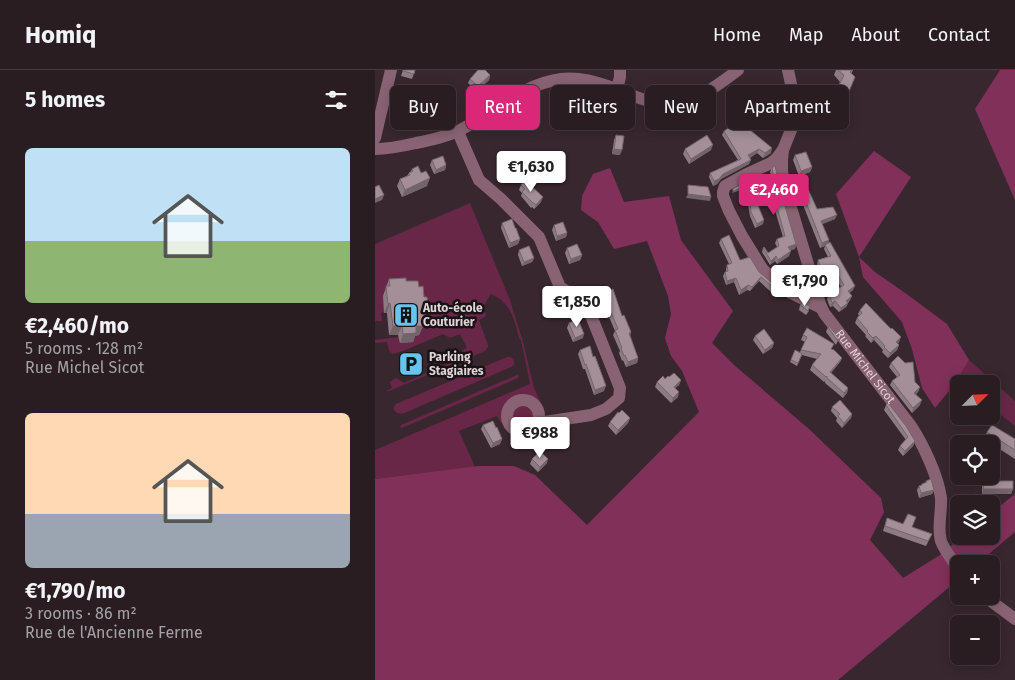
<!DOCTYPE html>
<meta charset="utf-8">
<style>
body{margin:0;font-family:"Fira Sans",sans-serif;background:#362a2f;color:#f1f3f6;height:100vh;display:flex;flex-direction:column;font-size:19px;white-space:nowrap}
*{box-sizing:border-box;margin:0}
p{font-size:16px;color:#a5a2a5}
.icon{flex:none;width:28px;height:28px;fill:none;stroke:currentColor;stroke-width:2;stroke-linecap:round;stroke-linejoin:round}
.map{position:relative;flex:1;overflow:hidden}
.panel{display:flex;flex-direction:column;background:#2a1d22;width:375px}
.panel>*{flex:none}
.banner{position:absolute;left:15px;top:15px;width:475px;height:45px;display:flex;gap:10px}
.needle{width:32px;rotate:66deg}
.buttons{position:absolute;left:575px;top:305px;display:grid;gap:10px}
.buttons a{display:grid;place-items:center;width:50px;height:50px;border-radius:8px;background:#2a1d22;box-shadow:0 2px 12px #0003,0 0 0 1px #463b40;font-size:25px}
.price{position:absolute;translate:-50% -42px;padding:0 11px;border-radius:5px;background:#fff;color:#222;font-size:16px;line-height:32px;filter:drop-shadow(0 1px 2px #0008)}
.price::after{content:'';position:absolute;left:50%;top:30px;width:15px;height:11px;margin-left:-8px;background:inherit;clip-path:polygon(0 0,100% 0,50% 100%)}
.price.current{background:#db2777;color:#fff}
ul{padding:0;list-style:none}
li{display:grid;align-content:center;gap:10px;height:265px;padding:0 25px}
li span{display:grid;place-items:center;height:155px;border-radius:8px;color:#555}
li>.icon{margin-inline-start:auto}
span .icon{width:90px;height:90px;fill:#fffc;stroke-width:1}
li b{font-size:21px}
h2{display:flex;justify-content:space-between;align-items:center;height:60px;padding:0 25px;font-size:21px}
.tag{padding:0 18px;border-radius:8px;background:#2a1d22;box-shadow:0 2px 12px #0003,0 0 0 1px #463b40;font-size:18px;line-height:45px}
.tag.current{background:#db2777;color:#fff}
header{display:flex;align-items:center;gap:30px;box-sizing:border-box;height:70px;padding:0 25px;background:#2a1d22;border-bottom:1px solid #463b40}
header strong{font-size:24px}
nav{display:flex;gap:28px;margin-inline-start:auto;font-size:18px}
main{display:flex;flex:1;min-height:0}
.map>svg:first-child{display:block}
</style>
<header>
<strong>Homiq</strong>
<nav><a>Home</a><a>Map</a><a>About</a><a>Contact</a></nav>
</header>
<main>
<section class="panel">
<h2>5 homes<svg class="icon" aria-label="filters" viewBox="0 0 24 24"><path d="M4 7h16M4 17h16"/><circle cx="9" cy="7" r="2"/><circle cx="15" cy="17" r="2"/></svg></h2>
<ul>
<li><span style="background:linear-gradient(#bfe0f5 60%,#8fb573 0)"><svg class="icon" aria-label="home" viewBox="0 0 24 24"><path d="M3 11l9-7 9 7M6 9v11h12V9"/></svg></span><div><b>€2,460/mo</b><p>5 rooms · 128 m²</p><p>Rue Michel Sicot</p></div></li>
<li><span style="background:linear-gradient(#ffd9b3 65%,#9aa5b1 0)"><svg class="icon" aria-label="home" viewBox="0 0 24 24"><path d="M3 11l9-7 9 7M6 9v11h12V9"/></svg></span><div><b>€1,790/mo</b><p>3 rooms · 86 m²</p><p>Rue de l'Ancienne Ferme</p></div></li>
</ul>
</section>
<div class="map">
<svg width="640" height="610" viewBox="0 0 640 610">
<rect width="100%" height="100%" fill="#38272e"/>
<!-- green -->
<g fill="#692748">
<path d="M95,133L135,230L148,272L159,318L168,337L166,338C162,334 159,329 154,327C144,324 130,332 129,343C128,345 130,349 130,351L126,353L122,346L84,361L100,397L0,409V380L155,314L146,270L144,268C139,248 136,233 116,224L108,237L111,246L104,250L113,275V277L110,281L14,321H11L17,318L15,312L21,308L29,313L91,286L85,282L92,278L85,264L75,268L68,264L28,281L18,284L14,281L12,272L0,273V270L24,267H25V273L37,272L45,248L50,247L9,242L6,243L7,251H0V174Z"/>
<path d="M132,287H136L139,291V295L136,297L27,344L22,343C18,340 18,337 21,334Z"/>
<path d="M594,290L640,331V356L616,337V314H584V318L579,315Z"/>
<path d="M142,305L144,306L143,308L27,358L25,357L26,355Z"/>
<circle cx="149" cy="346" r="11"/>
</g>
<!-- forest -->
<g fill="#813159">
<path d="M625,0H640V130L600,39Z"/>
<path d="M499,81L536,107L484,187L500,202L533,225L572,254L594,290L579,315L560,338L547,318L537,279L527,252L488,207L484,187L461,124Z"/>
<path d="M235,98L249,132L294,126L306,170L358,241L337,273L359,295L434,359L506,428L509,442L495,470L528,508L565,485L588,466H616V443L640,424V462L602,494H584V509L463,610H0V409L103,396H139L160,405L212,455L324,342L307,301L296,286L290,268L296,244L293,226L272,171L239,179L223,152L206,140L207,126L218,104Z"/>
</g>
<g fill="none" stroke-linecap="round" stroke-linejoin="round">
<!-- minor -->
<g stroke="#896373" stroke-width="12">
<path id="s1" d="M413,0L421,37L420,50L408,80L407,90V102L414,131L445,234L449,243L536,356C548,374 563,406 566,428C567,442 562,457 566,471C570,482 579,491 584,501"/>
<path d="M242,19L245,7V0"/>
<path d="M83,62L104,110L126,129L164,167L185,217L211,233L245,318L244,328L231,339L216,345L163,353"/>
<path d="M0,68L16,0"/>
<path d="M0,79C14,79 28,76 41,73C56,70 71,67 85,60C119,43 147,14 186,9C205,7 221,12 238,18C251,23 264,29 278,32C312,41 337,19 363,0"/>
<path d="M408,80L401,89L396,93L370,105L350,116L348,122V126L354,141L367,166L388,200L416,223L446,238"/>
<circle cx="148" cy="346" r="16"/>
<path d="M609,526L640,549"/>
</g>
</g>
<!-- wall -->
<g fill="#8d7b83">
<path d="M28,0H40L37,9L26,6Z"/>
<path d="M461,0H478L476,4L480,7L469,33L459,28L465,12L459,5Z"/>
<path d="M115,5L114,10L101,21L93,13L95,9Z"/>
<path d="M25,18L28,47L26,52L18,49L19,43L16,42L21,24L23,25Z"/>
<path d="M184,28L225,41L218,60L177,46Z"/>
<path d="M387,37L412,47L408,59L394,48L380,59L365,51L366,46Z"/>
<path d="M431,50L441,58L432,60L430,53Z"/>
<path d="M349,61L396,83L388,88L382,83L375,88L374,94L346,109L342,114L338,116L334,107L335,103L363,90L347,65Z"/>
<path d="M241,65L245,85L237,84L239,70Z"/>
<path d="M310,79L336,80L314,94L308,84Z"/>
<path d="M420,85L437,97L435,102L424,106L418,90Z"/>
<path d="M57,90L71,95L70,100L59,104L55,95Z"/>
<path d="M397,98L408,129L421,174L420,179L415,180L414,186L402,194L400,191L395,195L387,182L388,178L393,183L402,177L400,173L402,169L408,167L396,127L383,131L384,138L388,154L380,158L375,146L373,134L372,135L373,130L390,115L398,113L395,102Z"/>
<path d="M37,99L52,116L27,127L22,116L25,109L32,106L34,103L36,101Z"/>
<path d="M423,112L442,139L460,149L447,154L454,170L453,173L478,220L474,223L477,226L471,237L464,242L458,236L455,237L452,229L454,224L466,217L462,210L447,213L442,195L443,190L453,187L449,179L450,176L445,178L421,117Z"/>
<path d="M146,115L166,132L159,139L157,137L156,138L146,126L147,123L144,120Z"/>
<path d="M127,153L145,169L143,174L134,178L126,158Z"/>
<path d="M179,155L192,163L191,167L181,171L177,160Z"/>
<path d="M346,169L365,190L384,202L400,220L397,223L384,211L375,221L372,220L364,225L359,212L351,215L348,206L350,202H351V199L352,195L354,194L344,173Z"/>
<path d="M192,178L207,185L205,190L194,194L190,183Z"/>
<path d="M144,180L159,188L157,192L147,196L143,185Z"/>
<path d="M14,209L31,211L44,217L53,238L48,251V256L44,265L40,266L38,272L25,273L23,265H14L12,243H9L8,226Z"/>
<path d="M228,223L247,246L256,262L255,266L263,288L262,293L251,297L248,290L247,291L244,283L245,281L238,265L240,261L226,228Z"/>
<path d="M425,235L434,241L431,245L424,240Z"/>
<path d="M485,240L524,272L523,274L524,275L522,280L513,288L507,282L508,280L499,270L496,273L490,266L491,265L480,253L482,248L484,246L483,244Z"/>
<path d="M194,253L208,268L198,272L192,258Z"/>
<path d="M453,257L464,268L461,275L451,262Z"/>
<path d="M428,265L457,279L467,288L465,292L456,303L473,318L472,323L468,328L450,313V311L449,312L435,300L437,295L442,289L427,285L422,296L415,292L420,280L425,282L430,272L426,270Z"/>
<path d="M380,266L399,273L397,278L388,284L378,270Z"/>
<path d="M205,280L218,287L229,321L219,325L210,299H208L203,284Z"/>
<path d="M516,293L540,312L545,317L543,322L541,324L545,335L537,343L515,315L517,311L522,307L514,297Z"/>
<path d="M294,307L306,310L304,315L300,318L303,327L296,333L280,317L282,312Z"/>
<path d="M511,335L540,371L538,376L528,386L523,380L525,376L531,370L509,340Z"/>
<path d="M457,337L477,344L476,348L467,358L461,351L462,348L456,341Z"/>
<path d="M255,348L253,353L241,365L233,356L235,352Z"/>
<path d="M108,355L121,358L127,369L125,374L116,378L106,359Z"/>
<path d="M176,360L193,367L191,372L177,376L174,364Z"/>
<path d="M612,362L640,369V389L609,369Z"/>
<path d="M157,389L172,393L163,402L155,394Z"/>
<path d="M551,411L559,420L557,424L544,428L542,420L544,416L550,413Z"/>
<path d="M609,411L638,419L636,424H607V416Z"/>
<path d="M594,428L607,434H593Z"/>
<path d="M512,448L557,464L551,476L508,461Z"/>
</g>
<!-- shaded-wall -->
<g fill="#73646a">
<path d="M115,5L114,10L107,17L109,12Z"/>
<path d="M108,11L106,16L101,21L103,16Z"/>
<path d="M396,44L394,48L380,59L382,54Z"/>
<path d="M442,56L441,58L432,60L433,58Z"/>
<path d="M338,75L336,80L314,94L316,89Z"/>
<path d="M397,78L396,83L388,88L390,83Z"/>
<path d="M239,79L247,80L245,85L237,84Z"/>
<path d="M384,79L382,83L371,90L373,85Z"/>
<path d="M376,90L374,94L346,109L342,114L338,116L339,111L348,104Z"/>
<path d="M71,95L70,100L59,104L61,100Z"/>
<path d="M437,97L435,102L424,106L426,101Z"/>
<path d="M55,108L52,116L27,127L30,120Z"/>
<path d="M369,117V119L357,123L358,121Z"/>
<path d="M398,123L396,127L381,132L382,128Z"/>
<path d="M313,124L336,127L335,131L311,128Z"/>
<path d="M9,125L7,130L0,133V129Z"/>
<path d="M168,127L166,132L159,139L161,135Z"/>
<path d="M462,145L460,149L445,155L446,151Z"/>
<path d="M389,150L388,154L380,158L382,154Z"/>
<path d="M192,163L191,167L181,171L182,166Z"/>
<path d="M145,169L143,174L134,178L135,173Z"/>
<path d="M454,170L452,175L445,178L447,173Z"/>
<path d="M421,174L420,179L411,181L413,177Z"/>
<path d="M416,181L414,186L402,194L403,190Z"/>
<path d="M207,185L205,190L194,194L196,189Z"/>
<path d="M401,186L400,191L395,195L396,191Z"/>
<path d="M159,188L157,192L147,196L149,192Z"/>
<path d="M463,205L462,210L447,213L449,208Z"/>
<path d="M386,207L384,211L375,221L377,217Z"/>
<path d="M361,208L359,212L351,215L352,211Z"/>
<path d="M373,215L372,220L364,225L366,220Z"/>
<path d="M480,216L478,220L471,226L473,221Z"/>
<path d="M477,226L475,230L472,233H473L471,237L464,242L466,238L471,231Z"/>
<path d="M460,231L458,236L455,237L457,233Z"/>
<path d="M15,233L12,243H9L13,234Z"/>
<path d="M48,238H53L50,247L45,248Z"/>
<path d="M49,247L46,256H48L44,265L40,266L38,272L25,273L28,264L41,256L47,248Z"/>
<path d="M27,255L23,265H14L18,256Z"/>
<path d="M209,264L208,268L198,272L200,268Z"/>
<path d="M501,266L499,270L496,273L498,268Z"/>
<path d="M526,267L524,272L519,277L521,272Z"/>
<path d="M399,273L397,278L388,284L390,280Z"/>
<path d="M524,275L522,280L513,288L515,283Z"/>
<path d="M263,288L262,293L251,297L253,292Z"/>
<path d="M467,288L465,292L453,307L455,302Z"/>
<path d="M306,310L304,315L297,321L299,317Z"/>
<path d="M231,316L229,321L219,325L220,320Z"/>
<path d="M545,317L543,322L538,327L539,323Z"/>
<path d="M473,318L472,323L468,328L469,323Z"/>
<path d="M304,322L303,327L296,333L298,328Z"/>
<path d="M547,330L545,335L537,343L538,338Z"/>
<path d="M477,344L476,348L467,358L469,353Z"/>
<path d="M255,348L253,353L241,365L243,360Z"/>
<path d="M193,367L191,372L177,376L179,371Z"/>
<path d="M127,369L125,374L116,378L118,373Z"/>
<path d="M540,371L538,376L528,386L530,381Z"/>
<path d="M173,389L172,393L163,402L165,397Z"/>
<path d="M608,419H638L636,424H607Z"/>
<path d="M559,420L557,424L544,428L546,423Z"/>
</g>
<!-- building -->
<g fill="#a48f98" stroke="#73646a">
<path d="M28,0H40L39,4L28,1Z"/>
<path d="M103,0H110L115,5L103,16L95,9Z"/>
<path d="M463,0H477L475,2L480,7L472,26L461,21L469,5Z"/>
<path d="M25,18L35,21L28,47L19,45L21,38L17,37L21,24L24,25Z"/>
<path d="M184,28L225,41L220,55L179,42Z"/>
<path d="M384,33L387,37L394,33L412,47L409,54L396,44L382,54L366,46Z"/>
<path d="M440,48L442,56L433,58L431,50Z"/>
<path d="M364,51L397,78L390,83L384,79L373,85L376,90L348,104L344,109L339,111L335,103L366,89L349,61Z"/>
<path d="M241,65L249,66L247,80L239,79Z"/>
<path d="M332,65L338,75L316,89L310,79Z"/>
<path d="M431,82L437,97L426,101L420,85Z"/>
<path d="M68,86L71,95L61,100L57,90Z"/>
<path d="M43,96L46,103L51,101L55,108L30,120L25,109L35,105L34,103L38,101L37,99Z"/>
<path d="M400,96L408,129L421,174L413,177L416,181L403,190L401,186L396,191L388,178L389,177L393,183L404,176L402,169L410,166L398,123L382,128L384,138L389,150L382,154L376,142L375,130H373L385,112L390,115L400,112L397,98Z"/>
<path d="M150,110L168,127L161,135L159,133H158L147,122L150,119L146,115Z"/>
<path d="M429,110L442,139L458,137L462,145L446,151L454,170L447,173L423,112Z"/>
<path d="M368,113L369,117L358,121V119Z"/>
<path d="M4,115L9,125L0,129V117Z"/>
<path d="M313,115L333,117L336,127L313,124Z"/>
<path d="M137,149L140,158H141L145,169L135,173L127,153Z"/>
<path d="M188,152L192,163L182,166L179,155Z"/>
<path d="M354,165L365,190L375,187L384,202L401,216L399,218L386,207L377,217L373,215L366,220L361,208L352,211L350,202L353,201L352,195L357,193L346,169Z"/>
<path d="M455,172L480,216L473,221L477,226L471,231L473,233L466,238L460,231L457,233L454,224L469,215L463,205L449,208L443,190L456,186L450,175Z"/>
<path d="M202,174L207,185L196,189L192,178Z"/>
<path d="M154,176L159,188L149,192L144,180Z"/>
<path d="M31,208V211H43L44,217L48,216L49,227H52L53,238H48L49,247L47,248L48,256H41V263L28,264L27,255L18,256L15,233L13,234L11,216H15L14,209Z"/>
<path d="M238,219L247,246L249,245L256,262L254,263L263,288L253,292L250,285L249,286L246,278H247L240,260L243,259L228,223Z"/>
<path d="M428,233L435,236L433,241L425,235Z"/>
<path d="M491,233L516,259L517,258L526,267L521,272L524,275L515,283L509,277L510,276L501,266L498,268L492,262L493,261L482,248L487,243L485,240Z"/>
<path d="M203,249L209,264L200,268L194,253Z"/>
<path d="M454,256L464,268L462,270L453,257Z"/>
<path d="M432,258L459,274L456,279L459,280L467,288L455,302L473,318L469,323L452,308V306L451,307L437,295L446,284L426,280L432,267L428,265Z"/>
<path d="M389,259L399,273L390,280L380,266Z"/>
<path d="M215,276L218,287L220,286L231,316L220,320L211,294L210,295L205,280Z"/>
<path d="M420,280L427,284L423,293L416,290Z"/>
<path d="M523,286L530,293L538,292L540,312L545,317L539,323L547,330L538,338L517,311L525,305L516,293Z"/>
<path d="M299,303L306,310L299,317L304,322L298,328L282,312L288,306L290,309L293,306L294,307Z"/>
<path d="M465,330L477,344L469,353L463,346L465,344L457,337Z"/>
<path d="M513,333L531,356L540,371L530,381L525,376L533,367L511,335Z"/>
<path d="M247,340L255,348L243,360L235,352L243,342L244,343Z"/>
<path d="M118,351L121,358L122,357L127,369L118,373L108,355Z"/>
<path d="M617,355L640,369V380L612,362Z"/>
<path d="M190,357L193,367L179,371L176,360Z"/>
<path d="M165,381L173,389L165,397L157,389Z"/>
<path d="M556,409L559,420L546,423L544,416L547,415V414L552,412L551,411Z"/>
<path d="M609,411H638V419H608Z"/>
<path d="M601,424L607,434H598L594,428Z"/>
<path d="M533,444L541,447L537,457L557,464L553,471L510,456L512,448L528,454Z"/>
</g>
<!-- icons -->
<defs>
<symbol id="building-square" viewBox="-11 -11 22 22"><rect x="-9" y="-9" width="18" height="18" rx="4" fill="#66c4ef" stroke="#1a1316"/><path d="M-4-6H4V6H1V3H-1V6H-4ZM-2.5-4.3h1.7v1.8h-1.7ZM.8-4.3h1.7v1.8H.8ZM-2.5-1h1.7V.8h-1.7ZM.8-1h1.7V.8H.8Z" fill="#111"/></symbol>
<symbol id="parking-square" viewBox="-11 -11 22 22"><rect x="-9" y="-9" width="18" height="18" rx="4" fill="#66c4ef" stroke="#1a1316"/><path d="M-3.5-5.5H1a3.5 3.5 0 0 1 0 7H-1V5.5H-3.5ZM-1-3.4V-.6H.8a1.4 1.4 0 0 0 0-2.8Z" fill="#111"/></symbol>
</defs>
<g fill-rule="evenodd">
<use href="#building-square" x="17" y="231" width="28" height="28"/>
<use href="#parking-square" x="22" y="280" width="28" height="28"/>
</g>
<g text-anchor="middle" stroke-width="5" stroke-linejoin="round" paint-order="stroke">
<!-- poi labels -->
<g font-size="12" font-weight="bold" fill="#dfd4d8" stroke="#1a1316" text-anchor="start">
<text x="48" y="242">Auto-école<tspan x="48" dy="14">Couturier</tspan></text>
<text x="54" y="291">Parking<tspan x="54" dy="14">Stagiaires</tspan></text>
</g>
<!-- street labels -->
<g font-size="12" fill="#dfd4d8" stroke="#1a1316">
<text dy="4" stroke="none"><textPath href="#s1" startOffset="320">Rue Michel Sicot</textPath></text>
</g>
</g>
</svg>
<div class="buttons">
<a><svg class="needle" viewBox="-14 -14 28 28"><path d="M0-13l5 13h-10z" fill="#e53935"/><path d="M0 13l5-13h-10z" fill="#a5a2a5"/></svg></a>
<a><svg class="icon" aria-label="locate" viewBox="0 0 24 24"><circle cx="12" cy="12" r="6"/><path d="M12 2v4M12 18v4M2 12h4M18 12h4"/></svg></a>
<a><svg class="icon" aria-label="layers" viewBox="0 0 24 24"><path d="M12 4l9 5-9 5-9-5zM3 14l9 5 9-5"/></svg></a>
<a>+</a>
<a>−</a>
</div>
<b class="price" style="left:156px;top:123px">€1,630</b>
<b class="price current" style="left:399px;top:146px">€2,460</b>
<b class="price" style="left:430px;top:237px">€1,790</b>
<b class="price" style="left:202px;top:258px">€1,850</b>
<b class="price" style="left:165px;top:389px">€988</b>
<div class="banner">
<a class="tag">Buy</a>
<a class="tag current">Rent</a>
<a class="tag">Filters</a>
<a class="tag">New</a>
<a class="tag">Apartment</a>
</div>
</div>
</main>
